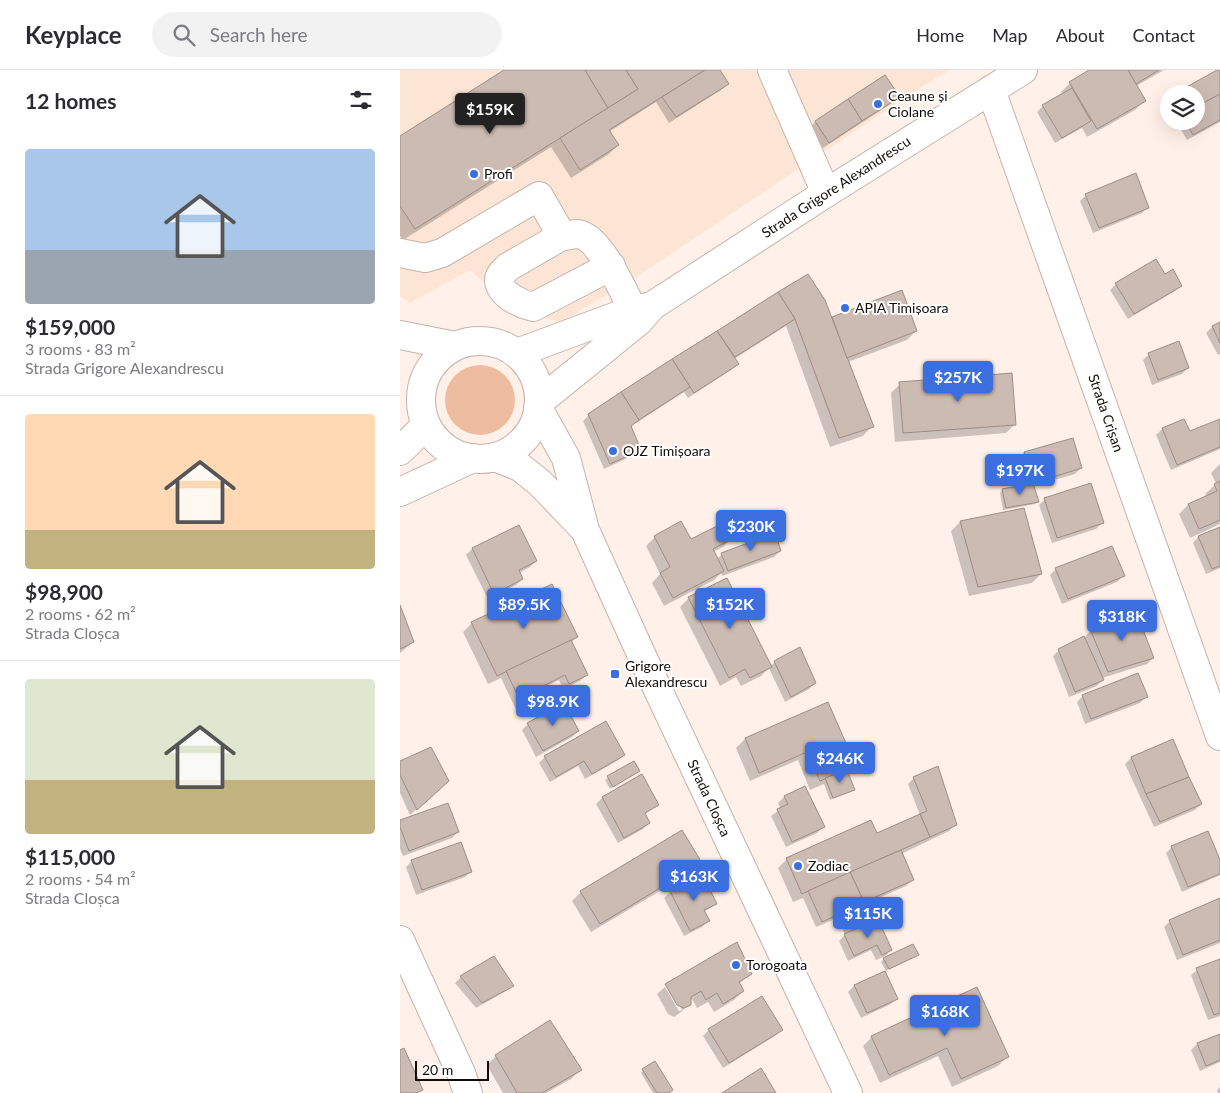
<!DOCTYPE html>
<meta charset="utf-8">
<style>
body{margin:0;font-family:Lato,sans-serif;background:#f2f2f3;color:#2b2b33;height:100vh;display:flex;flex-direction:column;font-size:19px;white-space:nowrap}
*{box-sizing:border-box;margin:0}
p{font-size:16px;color:#7c7c81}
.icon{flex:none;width:28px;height:28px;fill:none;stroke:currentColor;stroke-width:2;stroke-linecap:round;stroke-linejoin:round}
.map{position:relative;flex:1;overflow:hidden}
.panel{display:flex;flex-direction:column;background:#fff;width:400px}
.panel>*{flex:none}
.fabs{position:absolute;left:760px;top:15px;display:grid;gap:10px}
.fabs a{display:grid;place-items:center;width:45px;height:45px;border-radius:50%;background:#fff;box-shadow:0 5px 20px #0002;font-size:25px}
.scale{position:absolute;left:15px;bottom:12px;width:74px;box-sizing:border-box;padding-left:5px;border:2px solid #110c09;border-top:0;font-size:14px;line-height:18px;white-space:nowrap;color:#110c09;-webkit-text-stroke:4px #fff;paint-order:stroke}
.price{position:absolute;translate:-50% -42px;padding:0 11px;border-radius:5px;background:#3b6ede;color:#fff;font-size:16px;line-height:32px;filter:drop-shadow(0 1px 2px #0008)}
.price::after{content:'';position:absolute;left:50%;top:30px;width:15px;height:11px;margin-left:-8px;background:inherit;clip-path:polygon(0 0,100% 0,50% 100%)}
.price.selected{background:#222;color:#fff}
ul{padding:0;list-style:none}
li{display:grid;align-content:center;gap:10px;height:265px;padding:0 25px}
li+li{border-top:1px solid #e1e1e2}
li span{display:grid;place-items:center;height:155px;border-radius:5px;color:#555}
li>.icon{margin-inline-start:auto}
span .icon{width:90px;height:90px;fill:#fffc;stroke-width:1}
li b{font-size:21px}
h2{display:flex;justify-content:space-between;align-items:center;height:60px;padding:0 25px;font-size:21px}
header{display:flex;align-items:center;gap:30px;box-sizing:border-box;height:70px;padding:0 25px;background:#fff;border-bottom:1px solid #e1e1e2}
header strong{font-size:24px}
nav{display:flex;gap:28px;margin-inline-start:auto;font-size:18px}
.search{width:350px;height:45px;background:#f2f2f3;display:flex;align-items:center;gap:12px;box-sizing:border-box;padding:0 18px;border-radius:28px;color:#7c7c81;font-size:19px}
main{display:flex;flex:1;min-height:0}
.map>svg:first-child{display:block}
</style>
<header>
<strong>Keyplace</strong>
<div class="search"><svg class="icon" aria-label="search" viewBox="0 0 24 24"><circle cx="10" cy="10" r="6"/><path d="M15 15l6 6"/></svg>Search here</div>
<nav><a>Home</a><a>Map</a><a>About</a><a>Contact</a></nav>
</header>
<main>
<section class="panel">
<h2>12 homes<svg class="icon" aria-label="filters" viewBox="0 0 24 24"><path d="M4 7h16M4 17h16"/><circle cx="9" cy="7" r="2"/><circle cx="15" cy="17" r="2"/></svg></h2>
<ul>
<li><span style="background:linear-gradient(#a9c7e8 65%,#9aa5b1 0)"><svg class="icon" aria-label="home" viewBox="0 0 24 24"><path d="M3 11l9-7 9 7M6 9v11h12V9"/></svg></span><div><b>$159,000</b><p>3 rooms · 83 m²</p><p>Strada Grigore Alexandrescu</p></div></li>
<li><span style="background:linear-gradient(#ffd9b3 75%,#c2b280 0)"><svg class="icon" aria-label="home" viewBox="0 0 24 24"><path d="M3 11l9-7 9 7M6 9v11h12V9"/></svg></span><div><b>$98,900</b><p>2 rooms · 62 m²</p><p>Strada Cloșca</p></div></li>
<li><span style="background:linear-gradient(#dfe7d0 65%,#c2b280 0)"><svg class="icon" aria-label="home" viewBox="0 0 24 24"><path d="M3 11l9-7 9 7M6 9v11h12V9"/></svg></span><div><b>$115,000</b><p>2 rooms · 54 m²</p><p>Strada Cloșca</p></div></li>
</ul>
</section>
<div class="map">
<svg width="820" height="1023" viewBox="0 0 820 1023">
<rect width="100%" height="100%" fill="#fff1e9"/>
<!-- built -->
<path fill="#fde5d6" d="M0,0H550L517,20L235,208L161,252L141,247L109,234L70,200L10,233L0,226Z"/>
<!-- green -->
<circle fill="#eebd9f" cx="80" cy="330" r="35"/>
<!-- shadow -->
<g fill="#0003">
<path d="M106,0H318L327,14L321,20L269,53L256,32L209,62L218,75L209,84L171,108L151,77L3,170L0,166V67Z"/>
<path d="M692,0H764L736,16L744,31L735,40L687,67L682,58L655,73L637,42L643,36L662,25L661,22L670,13Z"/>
<path d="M820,0V52L787,70L776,51H796Z"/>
<path d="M498,27L492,33L423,78L410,58L415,52Z"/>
<path d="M686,125L748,137L742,143L693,163L680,131Z"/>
<path d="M764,206L781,215L775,221L728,249L710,220L716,214Z"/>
<path d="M501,222L516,261L507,270L448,292L472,356L463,366L430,377L386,256L334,289L337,294L331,300L288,328L284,322L230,357L240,379L234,385L204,399L183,351L189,345L379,223L431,248Z"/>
<path d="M820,253V284L818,285L806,263L812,257Z"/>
<path d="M749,284L788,298L782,304L752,315L743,290Z"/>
<path d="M500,314L615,354L606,363L495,372L491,323Z"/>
<path d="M783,350L789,363L820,350V379L771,400L756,365L762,359Z"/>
<path d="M624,383L681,398L675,404L633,416L638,432L635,434L603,440L600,423L602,420L626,415L618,389Z"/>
<path d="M820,394V454L790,468L779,444L788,435L807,427L805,424L816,414L811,403Z"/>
<path d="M645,429L702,453L696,459L652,473L639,435Z"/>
<path d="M560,452L641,504L632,513L569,526L551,461Z"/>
<path d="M119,457L136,491L130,497L119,503L122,509L116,515L88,529L66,485L72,479Z"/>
<path d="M820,458V498L806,504L793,473L798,467Z"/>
<path d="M255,467L290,471L332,468L323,477L313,482L317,489L322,484L380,481L374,487L322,506L321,503L314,510L264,536L252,513L260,504L246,476Z"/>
<path d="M656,499L723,506L717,512L662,534L650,505Z"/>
<path d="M289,528L370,596L375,592L415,613L409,619L385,632L369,598L361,606L341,616L336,607L320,616L280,537Z"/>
<path d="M0,537L13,572L0,583Z"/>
<path d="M72,553L176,567L171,573L186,605L180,611L163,619L159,610L143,618L148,629L142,635L119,646L101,608L88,614L63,562Z"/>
<path d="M691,560L753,588L747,594L702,608V610L697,616L669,627L653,586L659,580L685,567Z"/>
<path d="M683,626L746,627L740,633L685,654L677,632Z"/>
<path d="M428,634L454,696L447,703L453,719L450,722L430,730L424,714L410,720L398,690L350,711L336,678L345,669Z"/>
<path d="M128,654L178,661L172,667L136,687L122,660Z"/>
<path d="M772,671L801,734L795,740L754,757L725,694L731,688Z"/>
<path d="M223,685L217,691L185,709L178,696L150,712L139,693L145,687Z"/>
<path d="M0,692L42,717L10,745L0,723Z"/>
<path d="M234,693L239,701L210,719L205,710Z"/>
<path d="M241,706L257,735L244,745L249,753L243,759L218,773L196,734L202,728Z"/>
<path d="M514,708L555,755L549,761L501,784L512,810L506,816L463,835L471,849L462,858L491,880L485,886L476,890L471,880L448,891L439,871L445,865L438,848L416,857L403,828L393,832L378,798L387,789L476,765L520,745L508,714Z"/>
<path d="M405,717L423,757L417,763L386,777L371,746L381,739L378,733L384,727Z"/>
<path d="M0,752L58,762L52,768L3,786L0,779Z"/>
<path d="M772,777L820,793V805L782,822L766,783Z"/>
<path d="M12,791L71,801L65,807L16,825L6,797Z"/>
<path d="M300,793L292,802L191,862L172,831L181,822Z"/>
<path d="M270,822L316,834L304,842L308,851L302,857L284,866L264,828Z"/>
<path d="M820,829V873L777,890L764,857L770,851Z"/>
<path d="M336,874L350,903L339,914L343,921L334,930L314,942L308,932L297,938L292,929L289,930V934L280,943L274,947L268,944L257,924L265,917L279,941L282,940L268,916H265Z"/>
<path d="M517,885L486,901L481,892L484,889Z"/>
<path d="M820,890V946L808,950L791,905L797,900Z"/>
<path d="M484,902L497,928L491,934L461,948L448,922L454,916Z"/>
<path d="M61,907L112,916L106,921L76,938L55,913Z"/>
<path d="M309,960H381L375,966L323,998L303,966Z"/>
<path d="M820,965V992L800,1001L791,980L797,974Z"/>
<path d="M472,967L607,987L598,996L552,1017L538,986L480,1013L463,976Z"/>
<path d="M96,986L180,1000L171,1009L146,1023H103L87,995Z"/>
<path d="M243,1000L269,1023H253L241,1003Z"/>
<path d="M820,1017V1023H818L817,1020Z"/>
</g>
<!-- building -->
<g fill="#ccbbb2" stroke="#9d8d84">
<path d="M104,0H185L208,38L15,159L0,136V66Z"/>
<path d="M185,0H226L238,19L208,38Z"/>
<path d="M226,0H305L209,60L219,75L180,100L160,68L238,19Z"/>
<path d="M305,0H320L329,14L276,47L262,27Z"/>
<path d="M689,0H728L746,31L697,59L669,12Z"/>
<path d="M728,0H759L736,14Z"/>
<path d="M817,0H820V24L796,37V24H774Z"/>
<path d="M485,5L500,27L462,51L448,29Z"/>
<path d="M672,18L691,51L662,68L642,35Z"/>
<path d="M820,24V50L793,65L786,51H796V37Z"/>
<path d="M448,29L462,51L429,73L415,51Z"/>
<path d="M736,103L749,138L699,158L685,124Z"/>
<path d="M756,189L765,204L773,199L782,216L734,244L715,213Z"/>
<path d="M408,204L425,230L474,357L439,368L395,249L378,222Z"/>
<path d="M502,220L517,261L447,288L432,247Z"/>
<path d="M378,222L395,249L335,287L317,261Z"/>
<path d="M820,252V273L812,256Z"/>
<path d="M317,261L339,294L294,323L272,289Z"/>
<path d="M779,271L789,298L758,310L748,283Z"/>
<path d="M272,289L290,317L239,350L221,322Z"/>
<path d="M612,303L616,355L503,363L499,312Z"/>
<path d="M221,322L239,350L231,356L241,380L210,394L188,344Z"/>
<path d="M784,349L790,361L820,349V377L777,395L762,358Z"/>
<path d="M673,368L682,398L633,413L624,382Z"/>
<path d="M820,411V450L799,459L788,434L817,421L814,414Z"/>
<path d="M633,413L639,432L606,438L602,419Z"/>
<path d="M691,413L704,453L657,468L644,428Z"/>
<path d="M624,438L642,504L578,517L560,451Z"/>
<path d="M281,451L291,469L325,452L334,468L313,479L324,501L273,528L260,503L270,497L254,466Z"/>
<path d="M119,455L137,491L119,500L123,509L94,524L72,478Z"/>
<path d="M820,457V496L812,499L798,466Z"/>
<path d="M375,463L381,481L328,501L321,483Z"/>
<path d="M712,476L725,506L668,529L655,498Z"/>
<path d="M327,508L372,597L350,608L345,599L329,608L288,527Z"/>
<path d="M152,514L178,567L97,606L71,552Z"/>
<path d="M0,535L14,572L0,579Z"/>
<path d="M735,539L754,588L708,602L690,559Z"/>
<path d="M684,566L704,610L675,622L658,579Z"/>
<path d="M171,570L188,605L169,614L165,605L143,616L150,629L125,641L106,601Z"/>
<path d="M400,577L416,613L391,627L374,591Z"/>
<path d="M738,603L748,627L691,649L682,625Z"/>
<path d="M428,632L456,696L420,711L407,682L359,703L345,668Z"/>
<path d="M164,633L179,661L143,681L127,653Z"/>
<path d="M206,651L225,685L192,704L184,691L156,707L144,686Z"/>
<path d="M773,669L789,707L746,724L731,687Z"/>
<path d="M31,677L49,711L17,740L0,705V691Z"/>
<path d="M234,691L240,701L213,717L207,706Z"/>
<path d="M538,696L557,755L530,767L520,744L527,741L513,707Z"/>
<path d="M447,700L455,720L433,728L425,708Z"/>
<path d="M242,704L259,735L245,743L250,753L224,768L202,727Z"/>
<path d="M789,707L802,734L760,752L746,724Z"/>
<path d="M405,716L425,757L392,772L377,739L388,734L384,726Z"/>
<path d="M48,733L59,762L9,781L0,757V750Z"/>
<path d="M520,744L530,767L402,824L386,788L471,750L477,763Z"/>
<path d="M282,760L302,793L200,854L180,821Z"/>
<path d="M808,761L820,790V804L788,817L771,776Z"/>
<path d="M61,772L72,802L22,820L11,790Z"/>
<path d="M501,780L514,810L464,832L450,802Z"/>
<path d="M450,802L472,849L451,859L444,842L422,852L408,821Z"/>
<path d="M303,805L317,834L304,840L310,851L290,861L270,821Z"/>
<path d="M820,828V870L783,885L769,850Z"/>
<path d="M478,849L492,880L482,885L477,875L454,886L444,864Z"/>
<path d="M337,872L352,904L339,912L344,921L323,934L317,923L306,930L301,921L291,927V935L284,938L277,935L265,914Z"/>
<path d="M513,874L519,885L489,899L483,888Z"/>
<path d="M94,886L114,916L82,933L60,906Z"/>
<path d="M820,889V943L814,945L796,898Z"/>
<path d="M485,901L498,929L467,943L454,915Z"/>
<path d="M577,917L609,987L561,1009L547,978L489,1005L471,966Z"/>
<path d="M362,926L383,960L329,993L308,959Z"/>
<path d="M150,950L182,1000L142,1023H117L95,985Z"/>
<path d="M820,964V990L806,996L797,973Z"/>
<path d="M4,978L23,1020L16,1023H0V980Z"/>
<path d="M255,991L273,1020L269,1023H257L242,999Z"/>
<path d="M361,998L376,1023H322Z"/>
</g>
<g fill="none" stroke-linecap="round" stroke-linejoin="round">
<defs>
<g id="minor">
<path d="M372,0L426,123"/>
<path d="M591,20L820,666"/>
<path d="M162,166L108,197C105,200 99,205 99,210C100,225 121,234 133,237L211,196"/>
<path d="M0,183L25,188L42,183L139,126L162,166C167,166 173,164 178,164C200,167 223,221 233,240"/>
<path d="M117,283L233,240L248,237"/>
<path d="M139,332L239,251L252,236L426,123L623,0"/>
<path d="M0,381L26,355"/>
<path d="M0,422L73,388"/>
<path d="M0,870L61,1003L68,1023"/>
</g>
<g id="major">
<path d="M0,265L55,276"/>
<circle cx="80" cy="330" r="59"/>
<path d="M138,338L166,388L185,460L243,588L448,1023"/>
<path d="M95,387L120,397L140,413L182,457"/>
</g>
</defs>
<!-- minor casing -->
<use href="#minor" stroke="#c3b3a9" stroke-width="30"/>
<!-- major casing -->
<use href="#major" stroke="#c3b3a9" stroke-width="30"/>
<!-- minor -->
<use href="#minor" stroke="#fff" stroke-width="28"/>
<!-- major -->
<use href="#major" stroke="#fff" stroke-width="28"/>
</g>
<!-- markers -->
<g fill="#3b6ede" stroke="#fff" stroke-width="2">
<circle cx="478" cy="34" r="5"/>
<circle cx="74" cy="104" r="5"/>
<circle cx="445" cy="238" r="5"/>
<circle cx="213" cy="381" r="5"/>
<rect x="210" y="599" width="10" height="10" rx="2.5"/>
<circle cx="398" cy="796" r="5"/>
<circle cx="336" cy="895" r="5"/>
</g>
<g text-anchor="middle" stroke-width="4" stroke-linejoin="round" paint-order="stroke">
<!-- poi labels -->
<g font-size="14" fill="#110c09" stroke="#fff" text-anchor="start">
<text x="488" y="31">Ceaune și<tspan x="488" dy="16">Ciolane</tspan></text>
<text x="84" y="109">Profi</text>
<text x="455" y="243">APIA Timișoara</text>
<text x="223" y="386">OJZ Timișoara</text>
<text x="225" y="601">Grigore<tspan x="225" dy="16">Alexandrescu</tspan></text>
<text x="408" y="801">Zodiac</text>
<text x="346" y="900">Torogoata</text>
</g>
<!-- street labels -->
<g font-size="14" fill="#110c09" stroke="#fff">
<text transform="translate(436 117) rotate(-33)" y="5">Strada Grigore Alexandrescu</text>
<text transform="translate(706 343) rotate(71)" y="5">Strada Crișan</text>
<text transform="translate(309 728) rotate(65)" y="5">Strada Cloșca</text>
</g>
</g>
</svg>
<div class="fabs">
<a><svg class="icon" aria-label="layers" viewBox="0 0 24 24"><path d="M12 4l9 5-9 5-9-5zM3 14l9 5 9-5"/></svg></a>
</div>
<div class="scale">20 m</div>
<b class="price selected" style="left:90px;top:65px">$159K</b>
<b class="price" style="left:558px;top:333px">$257K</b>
<b class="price" style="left:620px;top:426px">$197K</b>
<b class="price" style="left:351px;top:482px">$230K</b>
<b class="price" style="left:124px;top:560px">$89.5K</b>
<b class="price" style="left:330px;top:560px">$152K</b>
<b class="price" style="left:722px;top:572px">$318K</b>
<b class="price" style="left:153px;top:657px">$98.9K</b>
<b class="price" style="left:440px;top:714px">$246K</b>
<b class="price" style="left:294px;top:832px">$163K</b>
<b class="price" style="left:468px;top:869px">$115K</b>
<b class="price" style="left:545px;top:967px">$168K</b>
</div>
</main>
